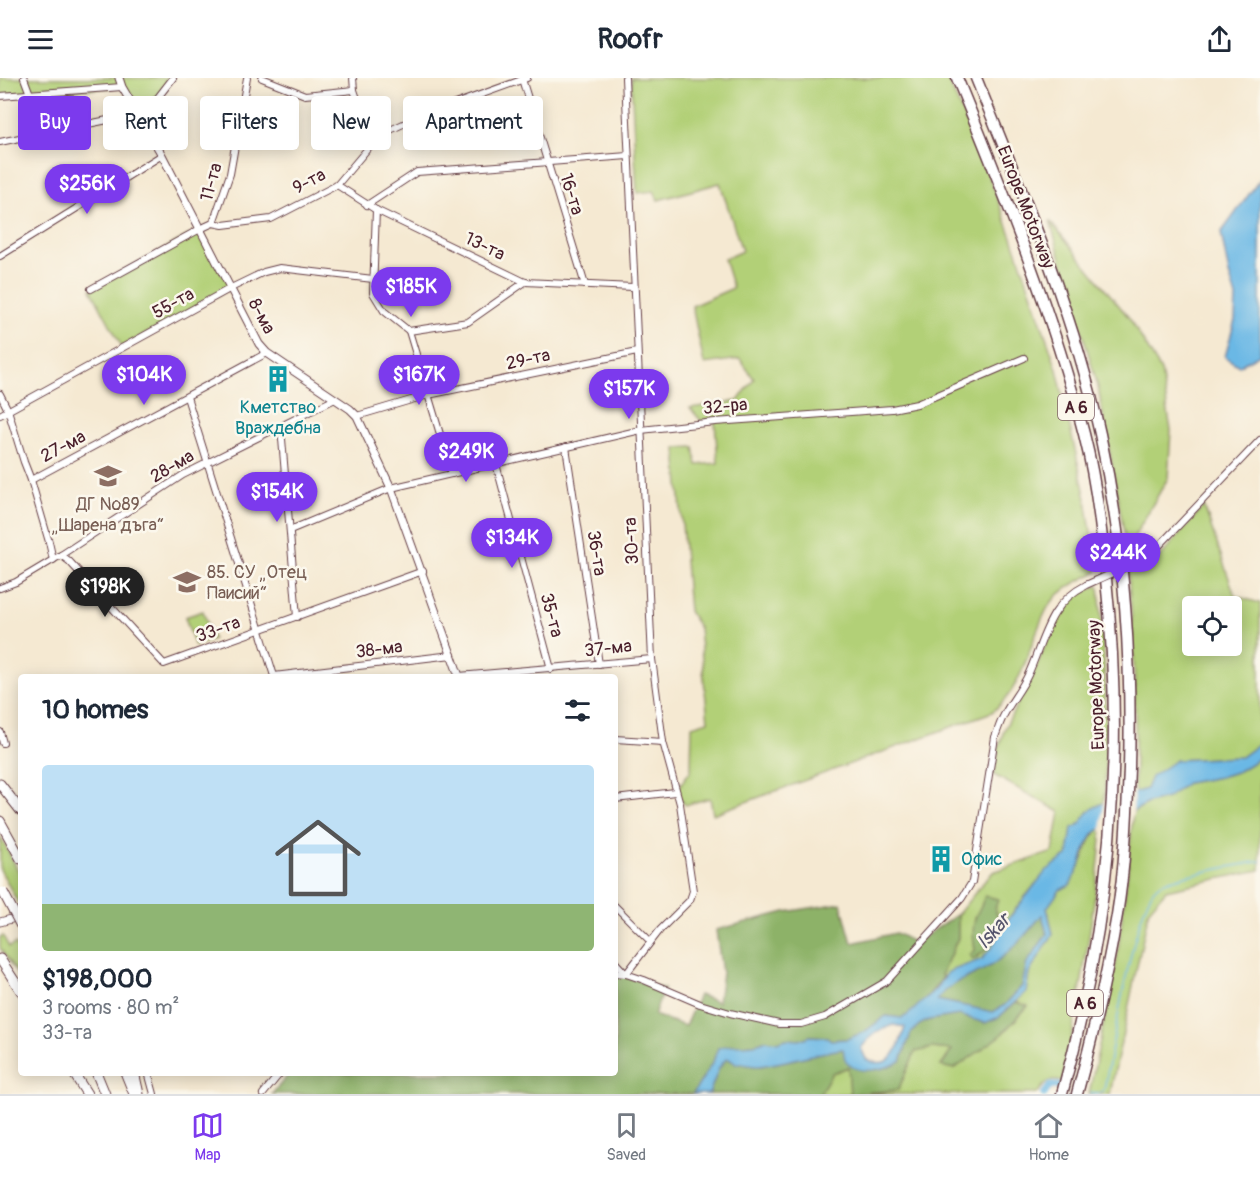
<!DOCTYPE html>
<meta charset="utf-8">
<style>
body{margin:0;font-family:Pangolin,sans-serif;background:#f6f6f7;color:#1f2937;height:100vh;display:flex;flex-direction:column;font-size:22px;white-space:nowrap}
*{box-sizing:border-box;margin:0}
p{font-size:20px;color:#747a83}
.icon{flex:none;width:33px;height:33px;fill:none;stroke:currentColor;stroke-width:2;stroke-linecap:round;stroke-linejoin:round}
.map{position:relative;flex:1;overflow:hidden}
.details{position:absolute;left:18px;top:596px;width:600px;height:402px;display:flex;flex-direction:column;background:#fff;border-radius:6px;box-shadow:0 3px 15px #0003}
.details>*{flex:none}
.guide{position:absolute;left:18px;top:18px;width:600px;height:54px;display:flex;gap:12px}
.buttons{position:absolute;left:1182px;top:518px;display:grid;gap:12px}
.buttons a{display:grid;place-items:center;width:60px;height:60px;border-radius:6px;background:#fff;box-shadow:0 3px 15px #0003;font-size:30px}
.price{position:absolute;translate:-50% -51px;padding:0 14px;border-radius:21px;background:#7c3aed;color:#fff;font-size:20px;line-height:39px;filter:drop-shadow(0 2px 3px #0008)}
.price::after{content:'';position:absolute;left:50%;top:36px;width:18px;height:14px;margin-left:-9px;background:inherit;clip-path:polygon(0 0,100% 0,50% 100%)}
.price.current{background:#222;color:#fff}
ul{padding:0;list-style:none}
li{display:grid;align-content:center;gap:12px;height:318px;padding:0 24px}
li+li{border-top:2px solid #e0e1e3}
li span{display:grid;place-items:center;height:186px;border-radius:6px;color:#555}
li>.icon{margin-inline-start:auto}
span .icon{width:108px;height:108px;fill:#fffc;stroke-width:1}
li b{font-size:26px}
h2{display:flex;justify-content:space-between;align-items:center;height:72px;padding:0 24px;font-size:26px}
.tag{padding:0 21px;border-radius:6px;background:#fff;box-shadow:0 3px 15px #0003;font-size:21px;line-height:54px}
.tag.current{background:#7c3aed;color:#fff}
header{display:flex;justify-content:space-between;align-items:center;height:78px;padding:0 24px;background:#fff;font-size:27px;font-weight:700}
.tabs{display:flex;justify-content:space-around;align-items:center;height:84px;border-top:2px solid #e0e1e3;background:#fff;font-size:16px;color:#747a83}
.tabs a{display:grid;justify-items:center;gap:3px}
.tabs .current{color:#7c3aed}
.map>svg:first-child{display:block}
</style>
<header><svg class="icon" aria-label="menu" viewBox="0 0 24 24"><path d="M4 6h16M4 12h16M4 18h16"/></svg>Roofr<svg class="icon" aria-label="share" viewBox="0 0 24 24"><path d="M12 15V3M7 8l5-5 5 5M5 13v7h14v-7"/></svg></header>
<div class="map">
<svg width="1260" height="1016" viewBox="0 0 1260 1016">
<rect width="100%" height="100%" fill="#fbf7ec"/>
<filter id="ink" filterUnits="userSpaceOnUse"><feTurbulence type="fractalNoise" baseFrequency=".0167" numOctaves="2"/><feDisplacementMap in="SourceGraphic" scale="12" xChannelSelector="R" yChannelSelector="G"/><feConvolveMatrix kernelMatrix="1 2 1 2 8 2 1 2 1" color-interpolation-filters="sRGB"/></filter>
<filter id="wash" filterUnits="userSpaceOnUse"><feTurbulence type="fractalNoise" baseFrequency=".008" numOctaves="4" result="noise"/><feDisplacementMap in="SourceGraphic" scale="24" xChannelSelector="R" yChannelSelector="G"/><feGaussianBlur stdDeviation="1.35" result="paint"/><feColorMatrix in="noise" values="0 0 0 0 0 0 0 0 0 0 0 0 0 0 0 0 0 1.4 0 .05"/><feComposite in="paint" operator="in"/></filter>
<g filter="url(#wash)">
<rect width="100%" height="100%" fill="#f5e9d2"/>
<!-- green -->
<g fill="#b2d077" stroke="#7e7851" stroke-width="1.5" fill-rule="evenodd">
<path d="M0,0H173L149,31L137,36L122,9L0,18Z"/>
<path d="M631,0H947L982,80L1013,162L1057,291L1086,421L1097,494C1080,502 1062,510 1051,525C1047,529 1045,536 1042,541C1027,574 1022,611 992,634L713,736L710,720L685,727L675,714L691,692L692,648L708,643L699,550L689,533L676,370L694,369L697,387L718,385L715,344L703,345L690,330L738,323L754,301L740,281L704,286L692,228L733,210L724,181L742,173L720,105L658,122L654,113L637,115Z"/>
<path d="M1050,143L1130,241L1161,293L1171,352L1168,400L1127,471L1098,309Z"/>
<path d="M200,151L231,210L122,269L91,211Z"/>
<path d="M1204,428L1235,518L1260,525V665L1241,679L1176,682L1146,711L1134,715C1137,641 1135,568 1128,494L1162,477ZM1192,528H1232V567H1192Z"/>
<path d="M1099,507C1105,580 1108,652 1104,725L1089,733L1084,743L1072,751L1068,777C1045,792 1021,822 1005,846C998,857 993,873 981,881C969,889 954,888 943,899L941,897L958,860V836L983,805L993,794L1053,774L1060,734L994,697L999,669L1004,652L1035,592L1057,540L1076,518ZM985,818L997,821L995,831L1000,844L973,881L970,877L975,872V838L980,832Z"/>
<path d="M203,533L213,561L195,568L185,539Z"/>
<path d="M1260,680V792L1166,812L1149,832L1110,1016H1089L1117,881L1128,793L1133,734L1148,725L1167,720L1187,705L1220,699L1239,693Z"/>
<path d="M1102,750C1095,836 1080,920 1062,1004C1048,1000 1045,1005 1037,1016H868L898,1012L915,974L932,970L953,972L941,988L954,991L999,959L1027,929L1016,924L1026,914L1029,895L1053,856L1047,830C1056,814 1070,802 1080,787C1088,774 1087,759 1102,750Z"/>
<path d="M0,758L21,798V824L18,825L0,791Z"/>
<path d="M3,858L9,869L15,866L21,877V902L0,870V859Z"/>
<path d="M849,989L850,1016H817L820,1015L832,995Z"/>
</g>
<!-- forest -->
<g fill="#8db268" stroke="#6c684a" stroke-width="1.5">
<path d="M985,818L998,821L995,831L1000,844L994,849C996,863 985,875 973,881L969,877L975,872C973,862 972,851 975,841C976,836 983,825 985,818Z"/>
<path d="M841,825L852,865L896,855L915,865L958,836V860L941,897L943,899C938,907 911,939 901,940C897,940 891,938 886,938L864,954L847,961L831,962L827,959L810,958L799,962L786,961L778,965L766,962C752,970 733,964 718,970L713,984L693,1016H272L290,995L615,994V895L664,911L654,937L685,948L699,917L718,924L722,895L716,852L785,834Z"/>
<path d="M1042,836L1047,856L1027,885L1022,908L1005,927L992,934L937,922C952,901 976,899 996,884C1014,871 1029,854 1042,836Z"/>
<path d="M1016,924L1028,928L999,959L954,991L941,988L952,972L932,970L915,974L898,1012L850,1016L848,989L832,995L820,1015L817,1016H709L719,990L727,980L737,986C745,985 752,989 760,988C788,984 815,975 843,971L853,988L901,983L911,955L919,947L929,942L959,937L985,945L999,939Z"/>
</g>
<!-- water -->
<g fill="#6bb8e5" stroke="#5a6c88" stroke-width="1.5" fill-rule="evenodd">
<path d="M1260,101V276L1239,288L1225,279L1235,242L1236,219L1229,196L1221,155Z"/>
<path d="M1260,665V680L1239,693L1220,699L1187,705L1167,720L1148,725L1094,755L1087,767L1081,785L1070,807L1060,812L1047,830L1053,856L1029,895L1026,914L999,939L985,945L959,937L929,942L919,947L911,955L901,983C887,991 855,1000 845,981C844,978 844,974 843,971C814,975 788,984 760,988C752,989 745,985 737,986L727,980L719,990L709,1016H693L713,984L718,970C733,964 752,970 766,962L778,964L786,961L799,962L810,958L827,959L831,962L847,961L864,954L886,938L902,940L908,937L937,910L948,894L982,881L992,869L1005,845L1046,793L1068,777L1072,750C1084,746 1083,737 1092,731C1107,721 1128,717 1146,711L1151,699L1176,682L1241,679ZM1042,837L1047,856L1027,885L1022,908L1005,927L993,934L937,922C952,901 976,899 996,884C1014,871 1028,854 1042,837ZM893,947L905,949C899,969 892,994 866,981L861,970C869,959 879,951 893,947Z"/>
</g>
<!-- pier -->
<path fill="#f5e9d2" d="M1134,712L1133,738L1101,754L1104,722Z"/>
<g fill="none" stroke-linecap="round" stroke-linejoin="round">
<!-- stream -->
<path stroke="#6bb8e5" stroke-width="1.5" d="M1091,1015L1098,1016L1104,1012C1111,978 1135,825 1157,808C1172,797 1238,788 1260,783"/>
<!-- canal -->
<path stroke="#6bb8e5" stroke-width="7" d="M1044,1016L1050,1008H1058"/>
</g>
</g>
<g filter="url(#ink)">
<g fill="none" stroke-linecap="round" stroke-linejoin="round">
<defs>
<g id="minor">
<path d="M24,0L30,16"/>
<path d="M262,0L305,17L354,12"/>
<path d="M353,0L354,12L371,61"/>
<path d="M625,0L652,581L663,664L680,726L693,813L690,822L660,852L626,896"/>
<path d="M522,1L585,207"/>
<path d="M0,18L122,9"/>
<path d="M0,64L137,36L149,31L173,0"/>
<path d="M337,107L376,132L525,204L633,209"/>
<path d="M367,127L417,94L628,78"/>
<path d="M376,132L373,215L384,233L409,253L468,244L525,204"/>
<path d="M213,145L230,96L247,0"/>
<path d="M0,178L162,77"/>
<path d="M91,211L200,151L213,145L223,147L271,141L337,107L369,69L371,61L416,40L527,0"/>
<path d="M409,253L452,396"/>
<path d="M0,316L8,332L24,384L31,402L49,464L53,482"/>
<path d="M187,319L274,598"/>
<path d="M0,337L231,210L264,194L280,190L373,201"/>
<path d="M357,338L428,317L637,274"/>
<path d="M281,349L297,539"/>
<path d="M566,369L599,586"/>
<path d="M496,386L551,591"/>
<path d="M31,402L267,275"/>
<path d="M290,452L391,410L641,352L715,344L892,331L917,326L1024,280"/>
<path d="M61,477L69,483L164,586L423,493"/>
<path d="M1139,483L1157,470L1260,362"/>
<path d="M0,510L16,504L61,477L183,397L335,321"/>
<path d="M274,598L452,577"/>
<path d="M459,598L652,581"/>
<path d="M0,654L3,665"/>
<path d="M615,661L663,664"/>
<path d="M615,721L675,714"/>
<path d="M615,828L650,863"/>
<path d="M615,884L625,895"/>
<path d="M615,895L626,896L644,902L700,926L730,935L779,946H801L825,939L887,903L962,820L972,804L995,659C998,652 1000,644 1004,637C1011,623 1021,612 1028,597C1044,562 1048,526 1086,507"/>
<path d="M148,994L154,1016"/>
<path d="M263,1016L281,994"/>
</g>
<g id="tertiary">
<path d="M119,0L122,9L162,77L259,266L267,275L350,331L357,338L391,410L459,598"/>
<path d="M0,844L19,839"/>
</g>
<g id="primary">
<path d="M0,706L21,733"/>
<path d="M0,743L21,781"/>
<path d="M0,881L21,913"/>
<path d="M73,994L87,1016"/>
<path d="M96,994L105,1016"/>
<path d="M125,994L134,1016"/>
<path d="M134,994L139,1016"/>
</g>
<g id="motorway">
<path d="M957,0C1005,117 1052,234 1084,356C1096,403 1102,453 1106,501C1125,680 1110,843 1062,1016"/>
<path d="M976,0C1023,116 1073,234 1100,356C1124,466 1132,578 1129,690C1127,739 1125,788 1117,837C1107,897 1093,957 1077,1016"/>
</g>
</defs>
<!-- minor casing -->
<use href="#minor" stroke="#643d44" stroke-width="8"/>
<!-- tertiary casing -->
<use href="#tertiary" stroke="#643d44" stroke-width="9"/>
<!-- primary casing -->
<use href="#primary" stroke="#643d44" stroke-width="11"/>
<!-- motorway casing -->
<use href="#motorway" stroke="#643d44" stroke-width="13"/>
<!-- minor -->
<use href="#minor" stroke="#fff" stroke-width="6"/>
<!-- tertiary -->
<use href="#tertiary" stroke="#fff" stroke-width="7"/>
<!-- primary -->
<use href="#primary" stroke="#fff" stroke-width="9"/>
<!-- motorway -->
<use href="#motorway" stroke="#fff" stroke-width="10"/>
<defs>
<path id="minor-bridge" d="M1086,507L1139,483"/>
<path id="primary-bridge" d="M3,814L21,848"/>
</defs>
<!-- minor-bridge casing -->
<use href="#minor-bridge" stroke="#643d44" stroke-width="8" stroke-linecap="butt"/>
<!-- primary-bridge casing -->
<use href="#primary-bridge" stroke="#643d44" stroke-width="11" stroke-linecap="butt"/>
<!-- minor-bridge -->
<use href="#minor-bridge" stroke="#fff" stroke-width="6"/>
<!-- primary-bridge -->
<use href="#primary-bridge" stroke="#fff" stroke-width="9"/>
</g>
</g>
<!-- icons -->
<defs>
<symbol id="building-bare" viewBox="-9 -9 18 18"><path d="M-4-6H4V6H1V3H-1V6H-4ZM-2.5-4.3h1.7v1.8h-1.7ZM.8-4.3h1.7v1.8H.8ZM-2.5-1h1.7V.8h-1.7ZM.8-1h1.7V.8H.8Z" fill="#0f9aa8" stroke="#fbf7ec" stroke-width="2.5" paint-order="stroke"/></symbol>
<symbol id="school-bare" viewBox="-9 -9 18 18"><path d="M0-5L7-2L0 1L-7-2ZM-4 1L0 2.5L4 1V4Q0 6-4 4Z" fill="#8d6e63" stroke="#fbf7ec" stroke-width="2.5" paint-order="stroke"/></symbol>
</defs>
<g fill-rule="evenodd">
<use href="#building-bare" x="259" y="282" width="38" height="38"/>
<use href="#school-bare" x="89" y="379" width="38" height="38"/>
<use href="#school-bare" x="168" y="485" width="38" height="38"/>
<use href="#building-bare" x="922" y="762" width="38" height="38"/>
</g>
<g text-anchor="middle" stroke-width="5" stroke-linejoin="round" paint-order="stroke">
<!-- shield labels -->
<g fill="#fbf7ec" stroke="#7f6065" stroke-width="1.5">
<rect x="1058" y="316" width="36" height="26" rx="4.5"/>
<rect x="1067" y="912" width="36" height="26" rx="4.5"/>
</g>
<g font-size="16" font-weight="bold" fill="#4a1f2b">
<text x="1076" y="335">A 6</text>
<text x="1085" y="931">A 6</text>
</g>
<!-- street labels -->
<g font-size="18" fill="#4a1f2b" stroke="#fbf7ec">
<text transform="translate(309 103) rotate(-28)" y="6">9-та</text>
<text transform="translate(211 104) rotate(-74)" y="6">11-та</text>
<text transform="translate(572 116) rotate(73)" y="6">16-та</text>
<text transform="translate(1026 129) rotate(69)" y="6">Europe Motorway</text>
<text transform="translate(485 168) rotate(26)" y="6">13-та</text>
<text transform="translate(173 225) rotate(-29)" y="6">55-та</text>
<text transform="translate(262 238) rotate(62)" y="6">8-ма</text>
<text transform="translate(528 281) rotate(-12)" y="6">29-та</text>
<text transform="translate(725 328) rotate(-5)" y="6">32-ра</text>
<text transform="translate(63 368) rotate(-28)" y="6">27-ма</text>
<text transform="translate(172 388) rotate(-30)" y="6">28-ма</text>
<text transform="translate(631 463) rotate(-93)" y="6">30-та</text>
<text transform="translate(597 475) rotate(81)" y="6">36-та</text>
<text transform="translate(552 537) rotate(75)" y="6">35-та</text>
<text transform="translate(218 551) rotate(-20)" y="6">33-та</text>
<text transform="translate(608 570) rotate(-6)" y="6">37-ма</text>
<text transform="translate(379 571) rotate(-7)" y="6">38-ма</text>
<text transform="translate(1096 607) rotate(-92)" y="6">Europe Motorway</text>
</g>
<!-- culture labels -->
<g font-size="18" fill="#0d838f" stroke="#fbf7ec">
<text x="278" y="335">Кметство<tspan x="278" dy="21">Враждебна</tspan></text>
<text x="961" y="787" text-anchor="start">Офис</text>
</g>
<!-- education labels -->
<g font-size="18" fill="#785e54" stroke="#fbf7ec">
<text x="108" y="432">ДГ №89<tspan x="108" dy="21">„Шарена дъга“</tspan></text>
<text x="207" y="500" text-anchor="start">85. СУ „Отец<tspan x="207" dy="21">Паисий“</tspan></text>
</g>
<!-- water labels -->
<g font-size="20" font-style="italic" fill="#56556c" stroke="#fbf7ec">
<text transform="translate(993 853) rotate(-48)" y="7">Iskar</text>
</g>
</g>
</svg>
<div class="buttons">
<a><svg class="icon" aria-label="locate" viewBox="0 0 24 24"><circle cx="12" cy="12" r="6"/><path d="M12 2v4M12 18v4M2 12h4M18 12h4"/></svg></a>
</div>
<b class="price" style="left:87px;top:137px">$256K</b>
<b class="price" style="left:411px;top:240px">$185K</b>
<b class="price" style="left:144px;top:328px">$104K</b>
<b class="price" style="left:419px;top:328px">$167K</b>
<b class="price" style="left:629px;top:342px">$157K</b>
<b class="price" style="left:466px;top:405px">$249K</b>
<b class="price" style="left:277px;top:445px">$154K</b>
<b class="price" style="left:512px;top:491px">$134K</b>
<b class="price" style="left:1118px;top:506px">$244K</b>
<b class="price current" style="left:105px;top:540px">$198K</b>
<div class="guide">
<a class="tag current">Buy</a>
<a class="tag">Rent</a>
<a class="tag">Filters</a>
<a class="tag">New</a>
<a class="tag">Apartment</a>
</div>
<section class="details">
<h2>10 homes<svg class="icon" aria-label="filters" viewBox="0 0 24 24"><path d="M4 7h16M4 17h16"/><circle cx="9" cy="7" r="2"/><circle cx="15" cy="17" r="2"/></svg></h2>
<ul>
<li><span style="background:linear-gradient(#bfe0f5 75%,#8fb573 0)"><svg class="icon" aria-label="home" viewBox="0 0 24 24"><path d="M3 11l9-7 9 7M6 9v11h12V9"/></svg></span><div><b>$198,000</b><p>3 rooms · 80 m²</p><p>33-та</p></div></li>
</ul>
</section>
</div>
<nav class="tabs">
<a class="current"><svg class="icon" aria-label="map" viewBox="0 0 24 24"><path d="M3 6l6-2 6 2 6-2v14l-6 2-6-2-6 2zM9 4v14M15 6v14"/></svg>Map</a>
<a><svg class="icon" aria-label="saved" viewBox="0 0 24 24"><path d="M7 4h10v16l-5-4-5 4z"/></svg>Saved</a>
<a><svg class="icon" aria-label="home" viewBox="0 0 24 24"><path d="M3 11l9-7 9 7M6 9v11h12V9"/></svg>Home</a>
</nav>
